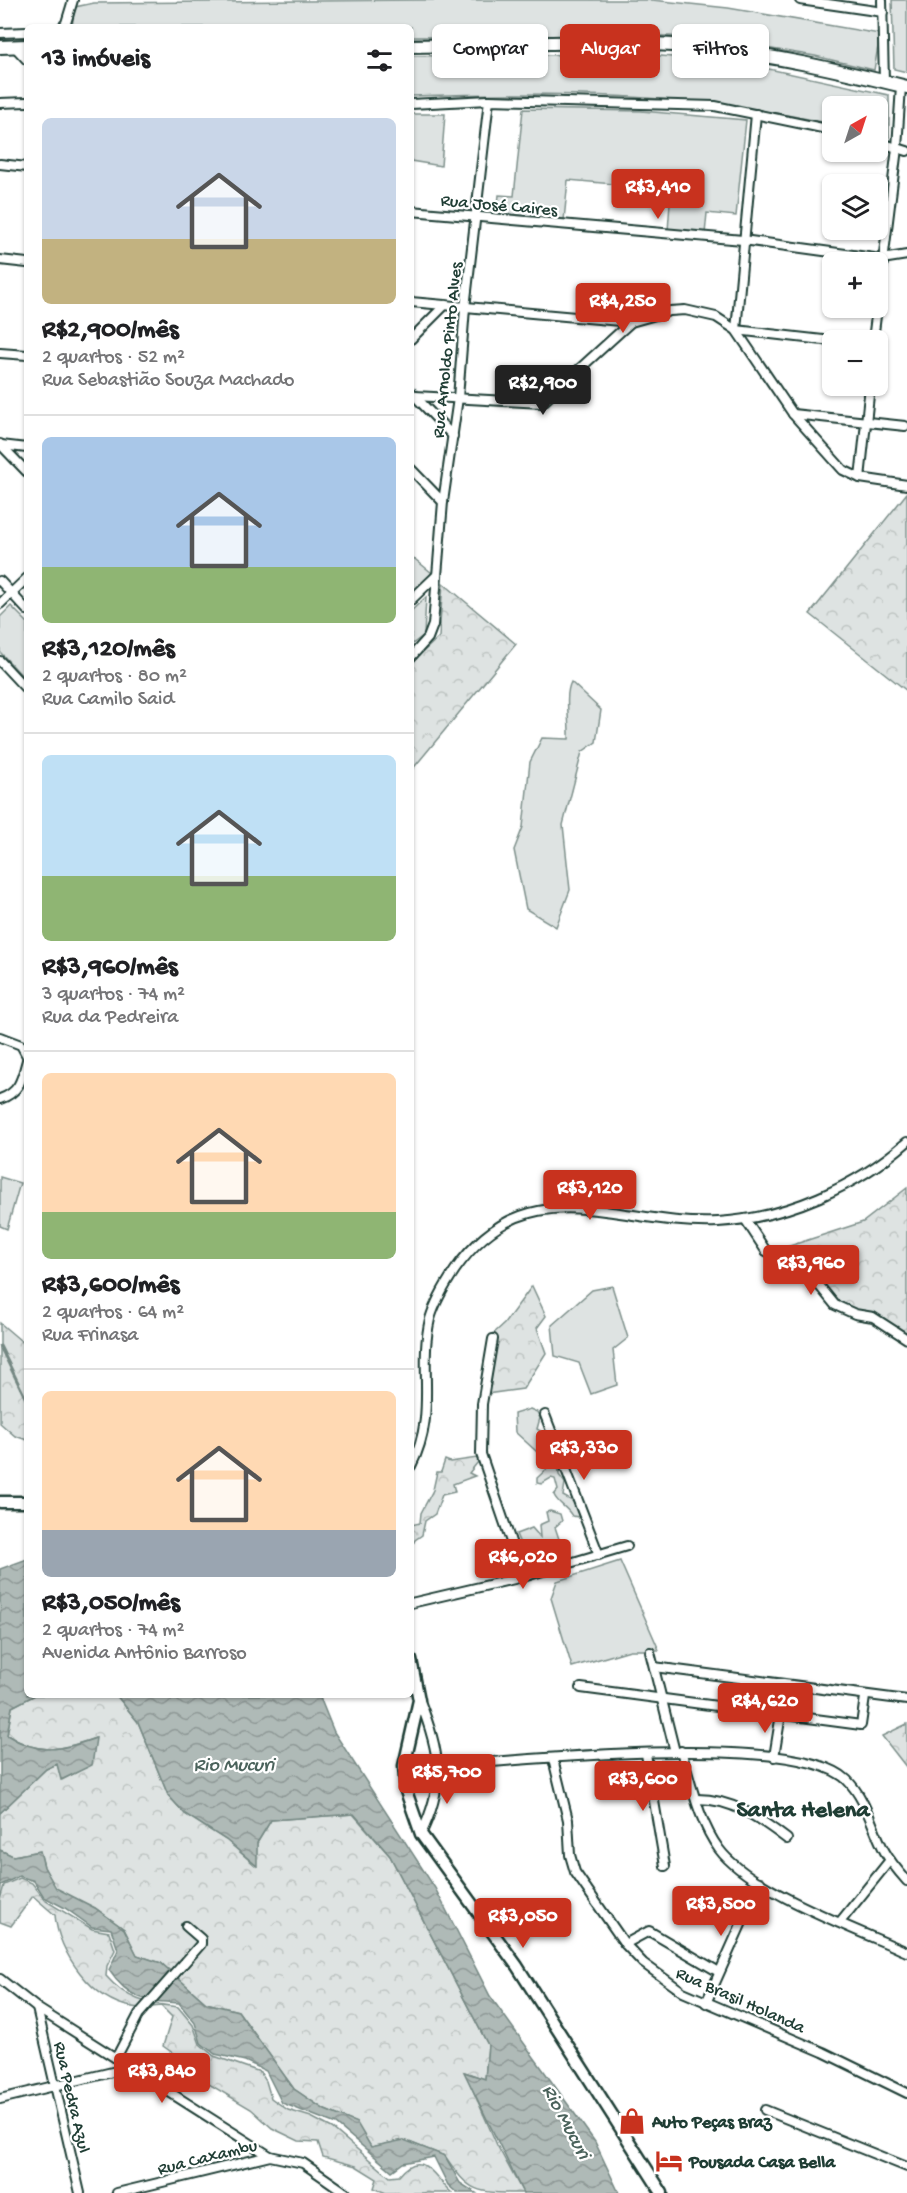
<!DOCTYPE html>
<html lang="pt">
<meta charset="utf-8">
<style>
body{margin:0;font-family:"Gochi Hand",sans-serif;background:#f6f6f6;color:#202124;height:100vh;display:flex;flex-direction:column;font-size:22px;white-space:nowrap}
*{box-sizing:border-box;margin:0}
p{font-size:20px;color:#757577}
.icon{flex:none;width:33px;height:33px;fill:none;stroke:currentColor;stroke-width:2;stroke-linecap:round;stroke-linejoin:round}
.map{position:relative;flex:1;overflow:hidden}
.details{position:absolute;left:24px;top:24px;width:390px;height:1674px;display:flex;flex-direction:column;background:#fff;border-radius:9px;box-shadow:0 2px 4px #0004}
.details>*{flex:none}
.hud{position:absolute;left:432px;top:24px;width:384px;height:54px;display:flex;gap:12px}
.needle{width:39px;rotate:39deg}
.controls{position:absolute;left:822px;top:96px;display:grid;gap:12px}
.controls a{display:grid;place-items:center;width:66px;height:66px;border-radius:9px;background:#fff;box-shadow:0 2px 4px #0004;font-size:30px}
.price{position:absolute;translate:-50% -51px;padding:0 14px;border-radius:6px;background:#c8321e;color:#fff;font-size:20px;line-height:39px;filter:drop-shadow(0 2px 3px #0008)}
.price::after{content:'';position:absolute;left:50%;top:36px;width:18px;height:14px;margin-left:-9px;background:inherit;clip-path:polygon(0 0,100% 0,50% 100%)}
.price.active{background:#222;color:#fff}
ul{padding:0;list-style:none}
li{display:grid;align-content:center;gap:12px;height:318px;padding:0 18px}
li+li{border-top:2px solid #e0e0e0}
li span{display:grid;place-items:center;height:186px;border-radius:9px;color:#555}
li>.icon{margin-inline-start:auto}
span .icon{width:108px;height:108px;fill:#fffc;stroke-width:1}
li b{font-size:26px}
h2{display:flex;justify-content:space-between;align-items:center;height:72px;padding:0 18px;font-size:26px}
.pill{padding:0 21px;border-radius:9px;background:#fff;box-shadow:0 2px 4px #0004;font-size:21px;line-height:54px}
.pill.active{background:#c8321e;color:#fff}
.map>svg:first-child{display:block}
</style>
<div class="map">
<svg width="907" height="2193" viewBox="0 0 907 2193">
<defs>
<pattern id="forest-crowns" width="20" height="18" patternUnits="userSpaceOnUse" patternTransform="scale(1.5)"><rect width="20" height="18" fill="#dee3e2"/><path d="M2 6a3 3 0 1 1 6 0M12 15a3 3 0 1 1 6 0" fill="none" stroke="#bec4c2"/></pattern>
<pattern id="water-waves" width="16" height="10" patternUnits="userSpaceOnUse" patternTransform="scale(1.5)"><rect width="16" height="10" fill="#afbab7"/><path d="M0 5q4-4 8 0t8 0" fill="none" stroke="#8e9896"/></pattern>
</defs>
<rect width="100%" height="100%" fill="#fff"/>
<filter id="ink" filterUnits="userSpaceOnUse"><feTurbulence type="fractalNoise" baseFrequency=".0167" numOctaves="2"/><feDisplacementMap in="SourceGraphic" scale="12" xChannelSelector="R" yChannelSelector="G"/><feConvolveMatrix kernelMatrix="1 2 1 2 8 2 1 2 1" color-interpolation-filters="sRGB"/></filter>
<g filter="url(#ink)">
<!-- green -->
<g fill="#dee3e2" stroke="#7e908b" stroke-width="1.5">
<path d="M419,0H652L728,8L880,34L874,70L815,56L729,42L669,36L411,37V27H72L75,7L94,3Z"/>
<path d="M892,0H907V72L894,69Z"/>
<path d="M638,54L741,63L889,95V137L878,134V106H832V124C694,93 553,91 411,96V56Z"/>
<path d="M523,109L641,111L746,120L736,216L707,213L705,234L668,231L671,189L568,180L564,220L497,213L499,195L514,196Z"/>
<path d="M411,114H445L441,166L411,161Z"/>
<path d="M411,556L432,573L411,593Z"/>
<path d="M426,597L424,635L411,645V611Z"/>
<path d="M11,606L27,622V681L0,652V617Z"/>
<path d="M571,682L601,710L596,742L582,752L563,825L570,890L556,927L526,909L514,850L523,827L530,762L542,738L569,739C570,723 564,695 571,682Z"/>
<path d="M0,1177L20,1183L7,1229L0,1226Z"/>
<path d="M612,1286L628,1338L613,1350L617,1385L591,1394L579,1363L555,1356L552,1325L592,1290Z"/>
<path d="M530,1409L537,1412L540,1418L537,1429L548,1436L545,1440L547,1450L558,1462L559,1475L565,1483L563,1496L574,1502L579,1517L572,1516C567,1507 558,1504 554,1495L558,1490L555,1479L551,1478L541,1484L537,1483V1478L549,1467L548,1462L515,1432L514,1414Z"/>
<path d="M550,1511L560,1514L562,1521L555,1527L565,1557L562,1561L546,1566L548,1554L537,1546V1554L542,1561L540,1567L531,1570L516,1534L532,1528L540,1537L539,1525L548,1521L546,1512Z"/>
<path d="M620,1561L659,1650H630L572,1667L551,1598L557,1581Z"/>
</g>
<!-- forest -->
<g fill="url(#forest-crowns)" stroke="#7e908b" stroke-width="1.5">
<path d="M907,493V691L810,614Z"/>
<path d="M443,583L516,644L411,771V663L439,637Z"/>
<path d="M907,1188V1336L822,1296L806,1274L776,1259L774,1251L863,1222Z"/>
<path d="M532,1286L546,1316L537,1328L546,1353L523,1389L486,1394L497,1337L494,1333L504,1324Z"/>
<path d="M0,1323L27,1346V1440L15,1436L0,1423Z"/>
<path d="M477,1458L478,1462L469,1473L475,1476L453,1484L455,1492L442,1495L435,1514L425,1521L422,1535L415,1540L411,1548V1525L420,1523L421,1513L433,1490L437,1472H441L445,1460L450,1462Z"/>
<path d="M35,1695H116L138,1722L168,1795L185,1814L226,1840L256,1866L257,1843L271,1820L353,1814L390,1856L488,2045L485,2079L465,2072L497,2145L523,2193C475,2193 470,2193 445,2156L404,2140L371,2147L356,2123L325,2110L294,2089L238,2011L206,2003L161,1963L137,1955L124,1929L95,1908L56,1889L44,1867L40,1851L13,1856L0,1850V1813L46,1769L57,1764L62,1780L92,1764L95,1738C61,1750 39,1756 7,1735L12,1707Z"/>
<path d="M907,1724V1768L882,1736Z"/>
<path d="M20,1878L32,1883L46,1901L92,1929L109,1932L115,1950L107,1966L106,1976C128,2001 146,2003 178,2007L193,2025L200,2044L214,2056L260,2072L266,2081L271,2098L288,2110L311,2117L332,2128L390,2177L399,2176C423,2146 434,2178 452,2193H386L374,2188L377,2179L356,2166L323,2157L318,2142L299,2141L272,2128L251,2109L207,2083L198,2071L163,2046L172,2017L161,2006C152,2007 141,2009 132,2007C93,2001 58,1953 55,1915L33,1896L11,1926L0,1922V1900L4,1885Z"/>
</g>
<!-- water -->
<g fill="url(#water-waves)" stroke="#758883" stroke-width="1.5">
<path d="M27,1559V1695H35L12,1707L7,1735C39,1756 62,1750 96,1738L92,1765L61,1780L57,1764L46,1769L0,1813V1569Z"/>
<path d="M116,1695H319L334,1732L435,1888L490,1996L595,2142L619,2193H523L464,2072L485,2079L488,2045L390,1856L354,1814L271,1820L257,1843V1866L226,1840L185,1814L168,1795L138,1722Z"/>
<path d="M0,1850L13,1856L40,1851L44,1867L56,1888L95,1908L124,1929L137,1955L161,1963L206,2003L238,2011L294,2089L325,2110L357,2123L371,2147L404,2140L445,2156L460,2183L476,2193H457L448,2185L434,2157L403,2163L392,2171L336,2124L282,2103L266,2071L245,2061L215,2054L201,2043L195,2023L179,2003C146,2001 129,2000 109,1970L118,1950L111,1929L92,1927L65,1908L44,1897L34,1881L19,1876L1,1885L0,1897Z"/>
</g>
<g fill="none" stroke-linecap="round" stroke-linejoin="round">
<!-- stream -->
<path stroke="#758883" stroke-width="3" d="M0,1346L27,1401"/>
<defs>
<g id="street">
<path d="M800,0L883,12"/>
<path d="M882,0L884,81"/>
<path d="M62,27L66,23L73,0"/>
<path d="M0,33L27,32"/>
<path d="M14,46L27,60"/>
<path d="M0,103L27,102"/>
<path d="M411,104L489,100L715,106L832,130"/>
<path d="M756,114L736,330L793,414L843,470L860,478L907,485"/>
<path d="M878,142L907,151"/>
<path d="M0,164L27,167"/>
<path d="M411,211L743,240L882,259L907,255"/>
<path d="M0,260L27,263"/>
<path d="M411,302L631,322L670,311L685,310L716,317L736,330L832,341"/>
<path d="M878,302L897,148L901,86"/>
<path d="M411,339L445,305"/>
<path d="M873,340L877,308"/>
<path d="M0,353L27,355"/>
<path d="M411,392L453,436"/>
<path d="M415,396L542,403L631,322"/>
<path d="M793,414L905,426"/>
<path d="M0,444L27,472"/>
<path d="M1,445L27,448"/>
<path d="M411,469L443,502"/>
<path d="M860,478L870,386"/>
<path d="M0,581L27,610"/>
<path d="M411,600L437,575"/>
<path d="M0,604L27,578"/>
<path d="M411,657L428,638L433,625L443,502L458,398L465,308L489,100"/>
<path d="M0,661L27,690"/>
<path d="M0,1037L21,1045L27,1056"/>
<path d="M0,1099C20,1092 22,1079 27,1060"/>
<path d="M745,1219L766,1251L809,1273L835,1305L855,1314L873,1317L907,1339"/>
<path d="M493,1339L482,1404L481,1454L523,1577"/>
<path d="M545,1415L599,1555"/>
<path d="M411,1466C438,1413 418,1370 430,1319C435,1302 445,1285 455,1270C528,1165 619,1227 718,1222C786,1218 856,1187 907,1142"/>
<path d="M411,1603L523,1577L627,1546"/>
<path d="M650,1652L675,1752"/>
<path d="M654,1667L907,1700"/>
<path d="M581,1688L861,1725L865,1697"/>
<path d="M420,1701C440,1753 446,1783 421,1834"/>
<path d="M681,1751C691,1783 699,1822 719,1849C750,1891 858,1930 907,1952"/>
<path d="M646,1754L665,1866"/>
<path d="M774,1757L781,1714"/>
<path d="M553,1759L568,1820L570,1855L575,1872L625,1944L643,1963L683,1992L823,2052L907,2093"/>
<path d="M439,1766C516,1761 795,1730 847,1780C867,1800 872,1829 885,1852C891,1863 899,1872 907,1881"/>
<path d="M697,1799C733,1799 759,1818 787,1839"/>
<path d="M840,1922L890,1860"/>
<path d="M625,1944L649,1931L719,1972"/>
<path d="M0,1979L37,2008L270,2156L303,2163L346,2193"/>
<path d="M706,2003L760,1882"/>
<path d="M37,2008L80,2193"/>
<path d="M116,2058L139,2014L201,1944V1939L186,1926"/>
<path d="M0,2099L129,2068"/>
<path d="M765,2110L907,2167"/>
<path d="M117,2193L270,2156"/>
</g>
<g id="secondary">
<path d="M0,1502H27"/>
<path d="M411,1660L419,1700L404,1766L406,1791L421,1834L517,1966L662,2193"/>
</g>
<g id="primary">
<path d="M411,46C506,45 603,38 697,47C769,54 838,70 907,87"/>
<path d="M0,47L27,46"/>
</g>
</defs>
<!-- street casing -->
<use href="#street" stroke="#1f3d34" stroke-width="12"/>
<!-- secondary casing -->
<use href="#secondary" stroke="#1f3d34" stroke-width="15"/>
<!-- primary casing -->
<use href="#primary" stroke="#1f3d34" stroke-width="16"/>
<!-- street -->
<use href="#street" stroke="#fff" stroke-width="8"/>
<!-- secondary -->
<use href="#secondary" stroke="#fff" stroke-width="10"/>
<!-- primary -->
<use href="#primary" stroke="#fff" stroke-width="12"/>
</g>
</g>
<!-- icons -->
<defs>
<symbol id="shop-bare" viewBox="-9 -9 18 18"><path d="M-5-2.5h2.3a2.7 3.5 0 0 1 5.4 0H5L5.5 6h-11ZM-1.5-2.5h3a1.5 2.3 0 0 0-3 0Z" fill="#c8321e" stroke="#fff" stroke-width="2.5" paint-order="stroke"/></symbol>
<symbol id="hotel-bare" viewBox="-9 -9 18 18"><path d="M-6-4.5h1.5V1H6V5H4.5V3h-9V5H-6ZM-4 0a1.8 1.8 0 1 1 3.6 0ZM.5 0V-2.5h3Q6-2.5 6 0Z" fill="#c8321e" stroke="#fff" stroke-width="2.5" paint-order="stroke"/></symbol>
</defs>
<g fill-rule="evenodd">
<use href="#shop-bare" x="613" y="2102" width="38" height="38"/>
<use href="#hotel-bare" x="650" y="2142" width="38" height="38"/>
</g>
<g text-anchor="middle" stroke-width="4.5" stroke-linejoin="round" paint-order="stroke">
<!-- street labels -->
<g font-size="18" fill="#1f3d34" stroke="#fff">
<text transform="translate(499 204) rotate(5)" y="6">Rua José Caires</text>
<text transform="translate(446 350) rotate(-84)" y="6">Rua Arnoldo Pinto Alves</text>
<text transform="translate(741 1999) rotate(24)" y="6">Rua Brasil Holanda</text>
<text transform="translate(73 2097) rotate(77)" y="6">Rua Pedra Azul</text>
<text transform="translate(207 2156) rotate(-14)" y="6">Rua Caxambu</text>
</g>
<!-- poi labels -->
<g font-size="18" font-weight="bold" fill="#1f3d34" stroke="#fff" text-anchor="start">
<text x="652" y="2127">Auto Peças Braz</text>
<text x="689" y="2167">Pousada Casa Bella</text>
</g>
<!-- water labels -->
<g font-size="20" font-style="italic" fill="#4a625b" stroke="#fff">
<text x="234" y="1770">Rio Mucuri</text>
<text transform="translate(568 2121) rotate(62)" y="7">Rio Mucuri</text>
</g>
<!-- district labels -->
<g font-size="24" font-weight="bold" fill="#1f3d34" stroke="#fff">
<text x="803" y="1816">Santa Helena</text>
</g>
</g>
</svg>
<div class="controls">
<a><svg class="needle" viewBox="-14 -14 28 28"><path d="M0-13l5 13h-10z" fill="#e53935"/><path d="M0 13l5-13h-10z" fill="#757577"/></svg></a>
<a><svg class="icon" aria-label="layers" viewBox="0 0 24 24"><path d="M12 4l9 5-9 5-9-5zM3 14l9 5 9-5"/></svg></a>
<a>+</a>
<a>−</a>
</div>
<b class="price" style="left:658px;top:220px">R$3,410</b>
<b class="price" style="left:623px;top:334px">R$4,250</b>
<b class="price active" style="left:543px;top:416px">R$2,900</b>
<b class="price" style="left:590px;top:1221px">R$3,120</b>
<b class="price" style="left:811px;top:1296px">R$3,960</b>
<b class="price" style="left:584px;top:1481px">R$3,330</b>
<b class="price" style="left:523px;top:1590px">R$6,020</b>
<b class="price" style="left:765px;top:1734px">R$4,620</b>
<b class="price" style="left:447px;top:1805px">R$5,700</b>
<b class="price" style="left:643px;top:1812px">R$3,600</b>
<b class="price" style="left:721px;top:1937px">R$3,500</b>
<b class="price" style="left:523px;top:1949px">R$3,050</b>
<b class="price" style="left:162px;top:2104px">R$3,840</b>
<div class="hud">
<a class="pill">Comprar</a>
<a class="pill active">Alugar</a>
<a class="pill">Filtros</a>
</div>
<section class="details">
<h2>13 imóveis<svg class="icon" aria-label="filters" viewBox="0 0 24 24"><path d="M4 7h16M4 17h16"/><circle cx="9" cy="7" r="2"/><circle cx="15" cy="17" r="2"/></svg></h2>
<ul>
<li><span style="background:linear-gradient(#c9d6e8 65%,#c2b280 0)"><svg class="icon" aria-label="home" viewBox="0 0 24 24"><path d="M3 11l9-7 9 7M6 9v11h12V9"/></svg></span><div><b>R$2,900/mês</b><p>2 quartos · 52 m²</p><p>Rua Sebastião Souza Machado</p></div></li>
<li><span style="background:linear-gradient(#a9c7e8 70%,#8fb573 0)"><svg class="icon" aria-label="home" viewBox="0 0 24 24"><path d="M3 11l9-7 9 7M6 9v11h12V9"/></svg></span><div><b>R$3,120/mês</b><p>2 quartos · 80 m²</p><p>Rua Camilo Said</p></div></li>
<li><span style="background:linear-gradient(#bfe0f5 65%,#8fb573 0)"><svg class="icon" aria-label="home" viewBox="0 0 24 24"><path d="M3 11l9-7 9 7M6 9v11h12V9"/></svg></span><div><b>R$3,960/mês</b><p>3 quartos · 74 m²</p><p>Rua da Pedreira</p></div></li>
<li><span style="background:linear-gradient(#ffd9b3 75%,#8fb573 0)"><svg class="icon" aria-label="home" viewBox="0 0 24 24"><path d="M3 11l9-7 9 7M6 9v11h12V9"/></svg></span><div><b>R$3,600/mês</b><p>2 quartos · 64 m²</p><p>Rua Frinasa</p></div></li>
<li><span style="background:linear-gradient(#ffd9b3 75%,#9aa5b1 0)"><svg class="icon" aria-label="home" viewBox="0 0 24 24"><path d="M3 11l9-7 9 7M6 9v11h12V9"/></svg></span><div><b>R$3,050/mês</b><p>2 quartos · 74 m²</p><p>Avenida Antônio Barroso</p></div></li>
</ul>
</section>
</div>
